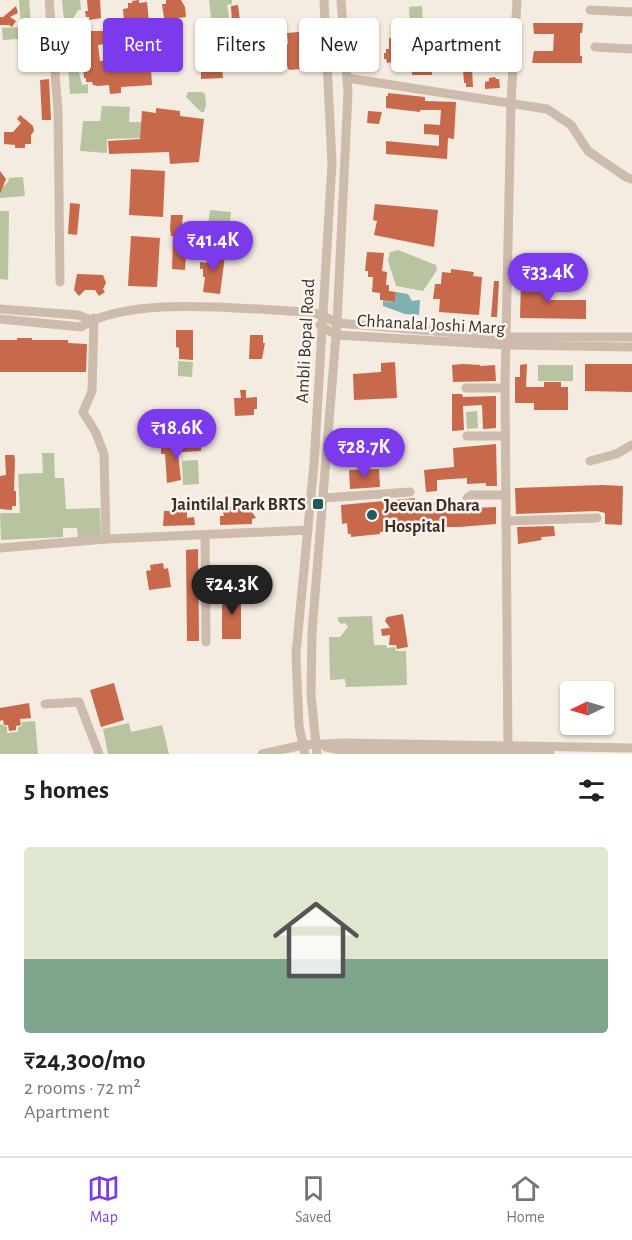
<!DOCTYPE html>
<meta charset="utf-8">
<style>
body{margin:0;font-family:"Alegreya Sans",sans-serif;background:#f2f2f2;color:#222;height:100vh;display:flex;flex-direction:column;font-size:22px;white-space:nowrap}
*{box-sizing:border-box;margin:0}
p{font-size:20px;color:#767676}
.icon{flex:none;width:33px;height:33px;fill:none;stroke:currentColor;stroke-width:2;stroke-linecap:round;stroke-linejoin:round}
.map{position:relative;height:754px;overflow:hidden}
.drawer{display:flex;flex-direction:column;background:#fff;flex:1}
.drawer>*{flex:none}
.top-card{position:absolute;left:18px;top:18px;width:597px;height:54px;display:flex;gap:12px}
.needle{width:39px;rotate:265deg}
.fabs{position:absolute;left:560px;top:681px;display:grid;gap:12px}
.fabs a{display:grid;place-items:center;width:54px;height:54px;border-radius:6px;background:#fff;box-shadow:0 2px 4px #0004;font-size:30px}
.price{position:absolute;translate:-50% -51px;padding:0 14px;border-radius:21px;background:#7c3aed;color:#fff;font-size:20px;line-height:39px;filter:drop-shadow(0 2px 3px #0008)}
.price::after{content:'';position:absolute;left:50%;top:36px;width:18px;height:14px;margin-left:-9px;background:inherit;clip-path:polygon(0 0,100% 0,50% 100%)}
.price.on{background:#222;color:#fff}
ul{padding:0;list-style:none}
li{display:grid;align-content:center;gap:12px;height:318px;padding:0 24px}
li+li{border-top:2px solid #e0e0e0}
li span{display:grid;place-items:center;height:186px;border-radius:6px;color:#555}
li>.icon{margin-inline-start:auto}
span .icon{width:108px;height:108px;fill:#fffc;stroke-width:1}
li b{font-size:26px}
h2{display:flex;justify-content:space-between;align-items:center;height:72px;padding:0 24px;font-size:26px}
.tag{padding:0 21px;border-radius:6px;background:#fff;box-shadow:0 2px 4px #0004;font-size:21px;line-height:54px}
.tag.on{background:#7c3aed;color:#fff}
.tabs{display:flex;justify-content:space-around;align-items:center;height:84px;border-top:2px solid #e0e0e0;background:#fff;font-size:16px;color:#767676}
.tabs a{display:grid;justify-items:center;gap:3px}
.tabs .on{color:#7c3aed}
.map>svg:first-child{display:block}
</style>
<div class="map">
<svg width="632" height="754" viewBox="0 0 632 754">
<rect width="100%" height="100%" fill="#f4ebe1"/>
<!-- green -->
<g fill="#b8c4a0">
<path d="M19,0H29L32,38L3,40L2,28L21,27Z"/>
<path d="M62,0H80L81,10H78L72,20L64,21Z"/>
<path d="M209,0H232V4L227,5L230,23H235L237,41L214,44Z"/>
<path d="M422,6L423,24L410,25L409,7Z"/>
<path d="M147,36L149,55H142L141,52L127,54L119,38Z"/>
<path d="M409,36L433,37L432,59L428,55C418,55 415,57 409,64Z"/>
<path d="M81,64V72H79L82,85L88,84V93L70,94L68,65Z"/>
<path d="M188,92H202L205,94L206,105L204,112H201L186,97Z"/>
<path d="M102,106L130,107L129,122H141V138L107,139V153L80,151L83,121H100Z"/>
<path d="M23,177L25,196L0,198V190L8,182L9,178Z"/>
<path d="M210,210L231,212L230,222H227L225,234L228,235L227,250L205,247Z"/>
<path d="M0,211H9L8,280L0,279Z"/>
<path d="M398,250L436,265L437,270L423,291L396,286L388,261L390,252Z"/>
<path d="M178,361L193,362L192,377L178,376Z"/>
<rect x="538" y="365" width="35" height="16"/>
<path d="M477,411L478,428L467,429L466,412Z"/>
<path d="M42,453H54L55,478H64L66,509L100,508L101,536L78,537L77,528H63V537L1,540L0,513H20L18,474L43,473Z"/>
<path d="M198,460L199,484L183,485L182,461Z"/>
<path d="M372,616L374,645H386L387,648L395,647L396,651H406L407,685L346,687L345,679L330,680L329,637H340L348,627L345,623L341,624L338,621V617Z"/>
<path d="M35,721L38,754H0V724L7,727V733L18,732V727L22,726V722Z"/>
<path d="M129,723L131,732L162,725L169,754H108L103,729Z"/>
</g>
<!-- water -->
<path fill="#7fb0b2" d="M396,292L408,294L412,301L420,300L419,315L405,314L383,306V301L395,302Z"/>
<!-- building -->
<g fill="#c8694b">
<path d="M87,0H100L101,18L89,20V17H86L85,11H88Z"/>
<path d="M139,0V3L147,2L149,23L142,24L143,29L135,30L134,26H130V20L124,21L123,9L128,8V3H132V1Z"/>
<path d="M166,0H181L185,7L186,17L171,19V18H164L162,4H166Z"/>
<path d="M238,5L240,21L232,22L231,6Z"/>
<path d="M16,6L18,13L10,17L16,21L12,27L9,25H0V17H3Z"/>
<path d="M533,23H583L582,33H580V56H582V63H532L534,51H553L554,34H534Z"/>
<path d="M90,31H105L106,44L98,45L100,61L128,58V55L140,54V57L150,56V59H153L154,69H151L152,85L121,87V93L110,94L109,85L98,86L93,85L92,82H86V78H84L82,48L91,47Z"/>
<path d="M299,32V39H309L310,53L301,54L302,60H299L300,69L289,70L287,66H285L283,45L288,44L287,33Z"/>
<path d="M389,38H394L395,62L387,63L386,59H384V53H386V49H389Z"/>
<path d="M237,46V66L222,67L223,78L201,79V68H207V55H213V47Z"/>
<path d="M421,61L428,62L432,68V75H412V70Z"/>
<path d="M463,69H472L473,87H466V83H464Z"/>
<path d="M495,77L496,79H499L500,88L485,89V82L489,81V78Z"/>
<path d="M49,79L51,120H42L40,80Z"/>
<path d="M388,93L425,97V101L456,102L454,139L448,138L447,159L386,154V141L439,146V135L424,134V124L440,125L441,110H420V112L386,108V96H388Z"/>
<path d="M156,108L180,111V116L204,119L199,162L170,164L169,152L109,154L108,141L140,139L142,111L156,113Z"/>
<path d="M368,111L382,112L379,124L367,123Z"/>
<path d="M20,115L33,126L34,131L31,135V144H25V148H15V145L4,144V132H13L21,123L17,119Z"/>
<path d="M131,169L165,171L163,217L129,215Z"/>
<path d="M0,171L6,179L0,194Z"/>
<path d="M70,203L80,204L77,235L68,234Z"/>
<path d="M375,204L438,210L434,247L374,235L377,221L373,220Z"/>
<path d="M171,215H183L182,226H188L185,270L172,269L173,236H171L170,228Z"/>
<path d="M131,236L160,238L157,287L128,286Z"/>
<path d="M213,250L222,251V255L225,256L220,294L203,292L205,277H203V269H200V262L207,263V254L213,255Z"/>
<path d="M367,252L384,253L382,271L387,272L386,285H389V291L396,292L395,302L380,300V293L372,292L373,277H368V271H365Z"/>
<path d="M451,269L474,272L473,276L482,277L479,315L439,312L440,299H433L435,284H441L442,272L451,273Z"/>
<path d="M77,274L103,275L106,283L103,289L105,292L99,296L95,290H85L79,296L74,290Z"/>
<path d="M521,280L547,281V300H586V319L520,318Z"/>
<path d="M494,281H499L497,317H491Z"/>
<path d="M176,330H193V360L179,359V348L176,347Z"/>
<path d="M250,335H263V343H265L262,359H249Z"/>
<path d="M17,338H32V340H68V343L87,344L86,372H0V340H17Z"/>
<path d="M395,362L397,398L354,400L353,374L381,372V363Z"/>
<path d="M463,364L480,365V366L495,365L496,381L453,382L452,365Z"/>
<path d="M527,364L526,387H544V382H561V387H568V410H534V403H515V377H520V365Z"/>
<path d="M585,364H632V392L585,391Z"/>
<path d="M240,390H246V398L257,397V409H254V415L235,416L234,398H241Z"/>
<path d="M452,394H462L463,397L496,396V428L483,429L482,405L463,406L464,430L452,431Z"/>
<path d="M201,441V451L181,452V454H178L181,480L167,483L165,454H161V448L191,446L190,442Z"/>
<path d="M496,444L497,486H486V483L467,484V478L437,480V491L426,492L424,470L454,467L453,448Z"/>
<path d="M5,455H14L15,459L14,491H16V506H12V510L0,509V476L6,475Z"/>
<path d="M379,469L380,487L350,489L349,470Z"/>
<path d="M602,485L623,486L622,525L605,524V513L597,511L516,514L515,488Z"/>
<path d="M415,498V504L436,502V509L468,511L472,508L496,507V524L459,527H446V522L416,524L417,530L380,532V534L351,537V534H348L347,523L342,524L341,505Z"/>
<path d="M228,507H245V509H250L256,518L252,519V524L220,525V516H224L223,512H229Z"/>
<path d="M187,510V518L194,517L195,525L163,526L164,511Z"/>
<path d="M554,526L555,536L541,537L542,540L518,544L517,527Z"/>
<path d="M198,549L199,641H187L186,550Z"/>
<path d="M163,563L164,569L168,568L171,587L149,590L146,571L151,570L150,565Z"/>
<rect x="222" y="593" width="19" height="46"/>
<path d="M403,614L408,647L397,649L396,645H389L390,635L382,636L381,629L390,628L385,621L387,617Z"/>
<path d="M114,683L124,720L101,727L90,690Z"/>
<path d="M29,703L31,718L20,719L21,725L16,726V730L9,731L8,725H4L3,720L0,721V708Z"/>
</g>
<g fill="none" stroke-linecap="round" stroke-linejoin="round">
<!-- minor -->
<g stroke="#cdbbac" stroke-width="9">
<path d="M49,0L58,110L60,282"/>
<path d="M590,10L632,12"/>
<path d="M595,47L632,49"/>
<path d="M347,78L547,109L571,125L588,151L626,177L632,179"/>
<path d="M0,309L78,315L91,320"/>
<path d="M0,319L81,327C131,294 249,310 309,312L322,315L337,323L507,337H632"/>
<path d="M320,325L336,335L507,345L632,347"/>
<path d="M466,388H505"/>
<path d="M467,436H505"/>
<path d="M590,461L616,454L632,445"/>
<path d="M324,498L410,492"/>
<path d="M467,504V498L471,495H506"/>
<path d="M506,521L597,518"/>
<path d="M205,535L206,642"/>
<path d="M106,539L308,530"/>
<path d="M0,548L106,539L104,454L96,433L83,412L92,391L94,318"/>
<path d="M45,704L79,702L99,754"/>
<path d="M326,747L344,751L550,754"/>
<path d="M262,754L303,745L344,743L632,748"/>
<path d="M305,754L299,726L296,654L314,464L332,163L324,0"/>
<path d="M317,754L311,695L312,632L337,323L348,93L341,0"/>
<path d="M508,754L505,386L511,102L517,0"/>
</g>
</g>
<!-- markers -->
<g fill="#1f5a5e" stroke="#fbf5ee" stroke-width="2">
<rect x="312" y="498" width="12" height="12" rx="3"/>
<circle cx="372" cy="515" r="6"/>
</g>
<g text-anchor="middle" stroke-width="5" stroke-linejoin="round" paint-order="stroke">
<!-- street labels -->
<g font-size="18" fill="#3b302b" stroke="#fbf5ee">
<text transform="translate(431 324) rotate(3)" y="6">Chhanalal Joshi Marg</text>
<text transform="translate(305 341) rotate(-87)" y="6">Ambli Bopal Road</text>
</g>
<!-- poi labels -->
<g font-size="18" font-weight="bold" fill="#3b302b" stroke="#fbf5ee" text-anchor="end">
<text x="306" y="510">Jaintilal Park BRTS</text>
<text x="384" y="511" text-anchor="start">Jeevan Dhara<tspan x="384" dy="21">Hospital</tspan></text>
</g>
</g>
</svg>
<div class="fabs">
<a><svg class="needle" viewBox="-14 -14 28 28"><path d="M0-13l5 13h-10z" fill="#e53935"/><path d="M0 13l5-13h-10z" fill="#767676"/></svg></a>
</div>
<b class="price" style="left:213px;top:272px">₹41.4K</b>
<b class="price" style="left:548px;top:304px">₹33.4K</b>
<b class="price" style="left:177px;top:460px">₹18.6K</b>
<b class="price" style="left:364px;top:479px">₹28.7K</b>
<b class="price on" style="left:232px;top:616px">₹24.3K</b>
<div class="top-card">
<a class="tag">Buy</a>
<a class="tag on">Rent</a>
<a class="tag">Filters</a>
<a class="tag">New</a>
<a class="tag">Apartment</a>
</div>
</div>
<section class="drawer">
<h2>5 homes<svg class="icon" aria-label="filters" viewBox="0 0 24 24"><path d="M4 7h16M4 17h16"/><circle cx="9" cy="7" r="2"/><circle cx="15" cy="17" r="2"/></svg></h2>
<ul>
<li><span style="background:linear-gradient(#dfe7d0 60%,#7fa58c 0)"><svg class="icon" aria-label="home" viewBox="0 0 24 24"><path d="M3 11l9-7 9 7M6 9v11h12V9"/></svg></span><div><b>₹24,300/mo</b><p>2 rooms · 72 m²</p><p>Apartment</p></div></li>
</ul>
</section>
<nav class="tabs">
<a class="on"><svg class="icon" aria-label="map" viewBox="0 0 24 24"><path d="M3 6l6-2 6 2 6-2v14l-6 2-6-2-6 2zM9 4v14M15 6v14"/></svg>Map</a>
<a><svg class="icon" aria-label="saved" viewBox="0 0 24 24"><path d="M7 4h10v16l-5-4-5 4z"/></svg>Saved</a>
<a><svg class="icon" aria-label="home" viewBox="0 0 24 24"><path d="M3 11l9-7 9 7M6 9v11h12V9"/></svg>Home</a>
</nav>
